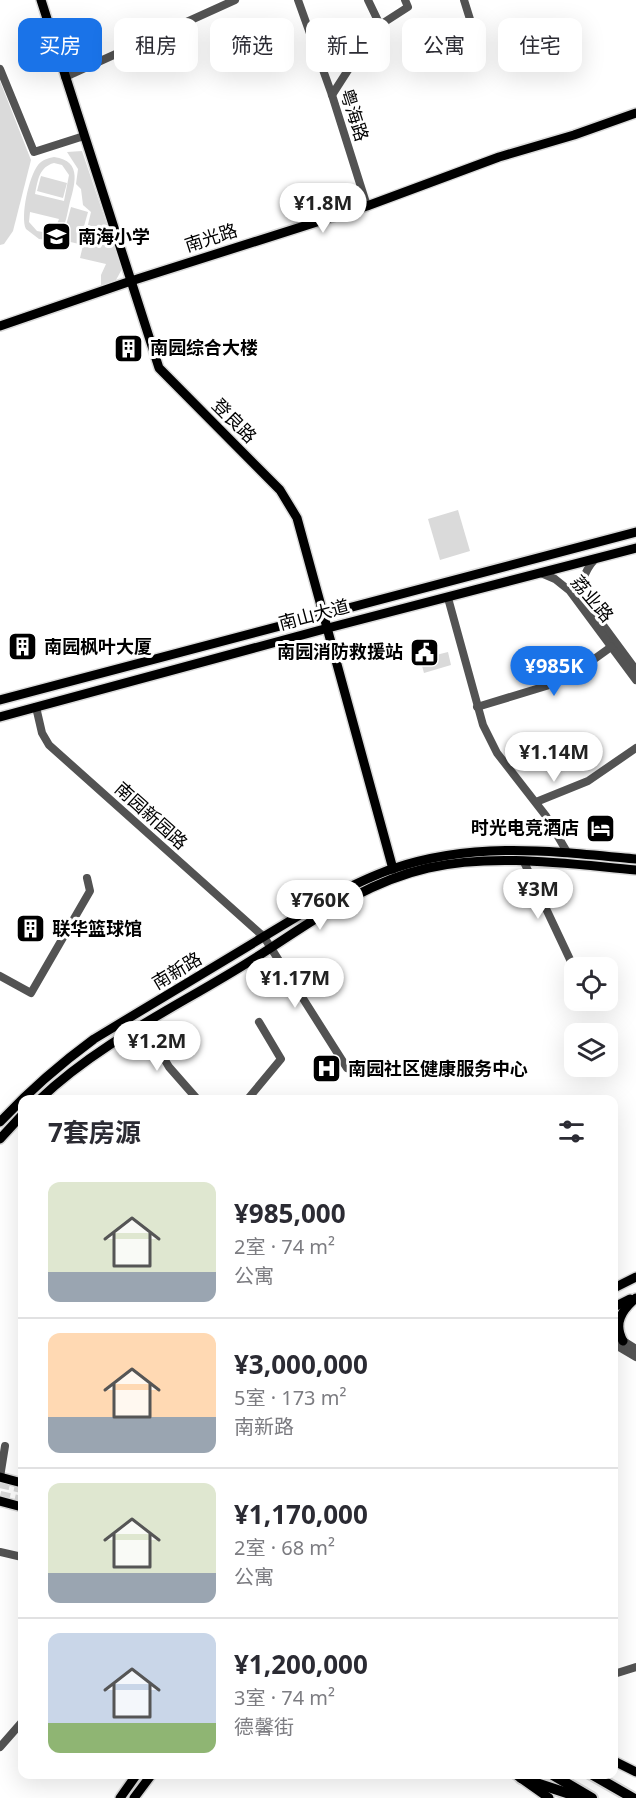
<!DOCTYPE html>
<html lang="zh">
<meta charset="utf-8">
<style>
body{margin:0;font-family:"Noto Sans","Noto Sans SC",sans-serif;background:#f2f2f3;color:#2b2b33;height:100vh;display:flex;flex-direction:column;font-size:22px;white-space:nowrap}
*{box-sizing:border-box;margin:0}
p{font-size:20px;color:#7c7c81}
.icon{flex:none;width:33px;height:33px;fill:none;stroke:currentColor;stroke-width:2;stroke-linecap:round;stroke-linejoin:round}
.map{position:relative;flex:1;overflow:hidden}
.side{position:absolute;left:18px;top:1095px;width:600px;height:684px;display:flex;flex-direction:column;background:#fff;border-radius:12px;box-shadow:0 6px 24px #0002}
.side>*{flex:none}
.top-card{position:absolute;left:18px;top:18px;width:600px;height:54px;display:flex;gap:12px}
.buttons{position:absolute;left:564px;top:957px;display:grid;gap:12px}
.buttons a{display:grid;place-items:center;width:54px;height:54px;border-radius:12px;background:#fff;box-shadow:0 6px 24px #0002;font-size:30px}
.price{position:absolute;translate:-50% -51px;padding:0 14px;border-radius:21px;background:#fff;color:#222;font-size:20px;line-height:39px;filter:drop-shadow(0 2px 3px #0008)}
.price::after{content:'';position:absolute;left:50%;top:36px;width:18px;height:14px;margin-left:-9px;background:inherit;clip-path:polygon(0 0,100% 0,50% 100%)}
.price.active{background:#1a73e8;color:#fff}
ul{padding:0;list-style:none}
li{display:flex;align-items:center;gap:18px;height:150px;padding:0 30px}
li+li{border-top:2px solid #e1e1e2}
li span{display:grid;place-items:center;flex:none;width:168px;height:120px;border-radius:12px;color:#555}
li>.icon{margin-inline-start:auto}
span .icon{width:72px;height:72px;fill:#fffc;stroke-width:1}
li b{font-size:26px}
h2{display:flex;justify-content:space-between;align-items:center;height:72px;padding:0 30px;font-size:26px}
.chip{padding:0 21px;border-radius:12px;background:#fff;box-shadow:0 6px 24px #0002;font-size:21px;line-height:54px}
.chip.active{background:#1a73e8;color:#fff}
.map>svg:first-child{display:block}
</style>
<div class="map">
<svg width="636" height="1798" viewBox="0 0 636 1798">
<rect width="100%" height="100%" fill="#fff"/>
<!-- green -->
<g fill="#dadada" fill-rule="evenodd">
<path d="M0,81L31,160L13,231L4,244L0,245Z"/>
<path d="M82,151L122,269L116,280L101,286V275L106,264L80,258L91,212L83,205L81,189L76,184L78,169L67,152Z"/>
<path d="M54,157C84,161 74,186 69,206C67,214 66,225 60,232C54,238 47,240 39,239L26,229C20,217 29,176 38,165C42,160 48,158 54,157ZM54,163L62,165L69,175L64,201L35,194C38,180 39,167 54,163ZM30,212L59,219L55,229L48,233L37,231L29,222Z"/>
<path d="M41,176L67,183L63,198L37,191Z"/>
<path d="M71,207L88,212L79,244L62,240Z"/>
<path d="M458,510L470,551L440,560L428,519Z"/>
<path d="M448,652L451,665L424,673L420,659Z"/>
</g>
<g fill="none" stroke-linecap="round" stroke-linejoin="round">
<!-- highway-tunnel -->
<g stroke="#d9d9d9" stroke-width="10" stroke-dasharray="10 5" stroke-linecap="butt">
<path d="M0,1483L22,1488"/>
<path d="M0,1496L22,1501"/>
</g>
<defs>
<g id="major">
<path d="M41,0L159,368L280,490L297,518L393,869"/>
<path d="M0,326L131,281L367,206L499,157L574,135L636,113"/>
<path d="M0,700L636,532"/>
<path d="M0,717L328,628L636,548"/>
<path d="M39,1100C102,1040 183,1004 255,958C310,923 362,883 428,868C495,853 568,864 636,870"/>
<path d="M0,1122C29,1091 60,1064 94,1039L333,895C352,886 371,876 392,869C474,841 552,851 636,859"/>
<path d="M0,1139L22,1115"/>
<path d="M614,1288L636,1277"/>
<path d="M614,1307L630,1299"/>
<path d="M623,1341C613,1323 622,1310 636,1298"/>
<path d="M0,1477L22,1483"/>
<path d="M0,1501L22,1507"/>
<path d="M614,1761L636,1772"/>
<path d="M515,1774L549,1798"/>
<path d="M120,1798L137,1774"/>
<path d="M134,1798L152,1774"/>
</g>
<g id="highway">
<path d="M551,1774L592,1798"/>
<path d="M591,1774L633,1798"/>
<path d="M521,1778L582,1798"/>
</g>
</defs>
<!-- major casing -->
<use href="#major" stroke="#dbdbdb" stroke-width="12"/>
<!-- highway casing -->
<use href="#highway" stroke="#dbdbdb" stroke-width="14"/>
<!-- minor -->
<g stroke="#535353" stroke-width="8">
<path d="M298,0L332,95L367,206"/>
<path d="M368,0L380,25"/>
<path d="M464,0L479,48"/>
<path d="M0,69L34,152L84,136"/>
<path d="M65,77L235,0"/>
<path d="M332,95L368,39L380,25L408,7L405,0"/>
<path d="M595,559C583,573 579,585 586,602L636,670"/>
<path d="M541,573L555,579L570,591L636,680"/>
<path d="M448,598L483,725L497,753L546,816L567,852"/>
<path d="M36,707L42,733L49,745L264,937L347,1068"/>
<path d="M477,707L556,683L579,670L611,647"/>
<path d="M536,802L588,781L636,748"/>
<path d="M524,862L574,968"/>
<path d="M0,976L31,993L90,891L87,878"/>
<path d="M144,1024L169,1067L198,1100"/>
<path d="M247,1100L281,1059L259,1022"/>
<path d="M614,1335L636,1349"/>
<path d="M614,1344L636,1357"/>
<path d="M0,1477L5,1446"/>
<path d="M0,1552L22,1557"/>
<path d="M614,1674L636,1667"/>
<path d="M0,1747L22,1722"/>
</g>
<!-- major -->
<use href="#major" stroke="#000" stroke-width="9"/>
<!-- highway -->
<use href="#highway" stroke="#000" stroke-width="10"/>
</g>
<!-- icons -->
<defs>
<symbol id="school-square" viewBox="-11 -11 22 22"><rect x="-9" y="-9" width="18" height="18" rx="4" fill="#000" stroke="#fff"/><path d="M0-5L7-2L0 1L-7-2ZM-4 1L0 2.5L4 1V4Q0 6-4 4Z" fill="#fff"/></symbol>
<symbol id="building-square" viewBox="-11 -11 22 22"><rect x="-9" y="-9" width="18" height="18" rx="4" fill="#000" stroke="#fff"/><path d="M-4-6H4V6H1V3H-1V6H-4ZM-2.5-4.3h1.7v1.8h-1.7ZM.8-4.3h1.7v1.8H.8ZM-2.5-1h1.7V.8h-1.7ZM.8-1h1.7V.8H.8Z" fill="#fff"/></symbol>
<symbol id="civic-square" viewBox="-11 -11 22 22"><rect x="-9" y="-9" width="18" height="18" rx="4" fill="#000" stroke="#fff"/><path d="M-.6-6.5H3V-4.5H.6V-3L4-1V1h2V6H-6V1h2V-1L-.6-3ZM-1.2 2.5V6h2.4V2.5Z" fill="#fff"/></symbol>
<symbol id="hotel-square" viewBox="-11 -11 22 22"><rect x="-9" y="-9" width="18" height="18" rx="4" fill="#000" stroke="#fff"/><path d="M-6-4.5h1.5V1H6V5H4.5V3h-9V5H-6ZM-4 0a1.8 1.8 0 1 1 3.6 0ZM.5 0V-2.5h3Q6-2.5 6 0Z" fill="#fff"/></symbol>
<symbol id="hospital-square" viewBox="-11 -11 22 22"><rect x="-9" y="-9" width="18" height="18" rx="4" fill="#000" stroke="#fff"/><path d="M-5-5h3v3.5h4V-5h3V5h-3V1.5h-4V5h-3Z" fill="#fff"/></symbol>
</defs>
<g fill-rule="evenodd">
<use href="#school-square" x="40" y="220" width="33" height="33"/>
<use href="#building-square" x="112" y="332" width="33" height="33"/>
<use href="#building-square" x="6" y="630" width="33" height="33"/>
<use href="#civic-square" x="408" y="636" width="33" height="33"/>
<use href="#hotel-square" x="584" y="812" width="33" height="33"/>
<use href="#building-square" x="14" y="912" width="33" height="33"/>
<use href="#hospital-square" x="310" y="1052" width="33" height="33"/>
</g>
<g text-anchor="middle" stroke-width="6" stroke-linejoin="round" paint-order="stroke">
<!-- street labels -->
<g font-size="18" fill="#000" stroke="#fff">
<text transform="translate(354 115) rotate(72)" y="6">粤海路</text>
<text transform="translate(211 238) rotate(-18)" y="6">南光路</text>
<text transform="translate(234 421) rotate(45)" y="6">登良路</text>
<text transform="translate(592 599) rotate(50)" y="6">荔业路</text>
<text transform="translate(314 615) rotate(-15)" y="6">南山大道</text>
<text transform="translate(151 816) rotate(42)" y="6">南园新园路</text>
<text transform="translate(177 971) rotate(-31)" y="6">南新路</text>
</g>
<!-- poi labels -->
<g font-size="18" font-weight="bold" fill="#000" stroke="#fff" text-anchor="start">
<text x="78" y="243">南海小学</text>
<text x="150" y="354">南园综合大楼</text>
<text x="44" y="653">南园枫叶大厦</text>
<text x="403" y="658" text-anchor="end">南园消防救援站</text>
<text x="579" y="834" text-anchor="end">时光电竞酒店</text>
<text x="52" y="935">联华篮球馆</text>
<text x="348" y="1075">南园社区健康服务中心</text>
</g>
</g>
</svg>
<div class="buttons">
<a><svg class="icon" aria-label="locate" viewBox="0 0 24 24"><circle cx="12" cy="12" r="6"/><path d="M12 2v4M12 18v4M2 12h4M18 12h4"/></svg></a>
<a><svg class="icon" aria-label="layers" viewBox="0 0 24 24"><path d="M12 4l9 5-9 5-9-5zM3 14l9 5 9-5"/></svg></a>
</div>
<b class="price" style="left:323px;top:234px">¥1.8M</b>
<b class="price active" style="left:554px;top:697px">¥985K</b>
<b class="price" style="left:554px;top:783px">¥1.14M</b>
<b class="price" style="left:538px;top:920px">¥3M</b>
<b class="price" style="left:320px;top:931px">¥760K</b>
<b class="price" style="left:295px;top:1009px">¥1.17M</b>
<b class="price" style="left:157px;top:1072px">¥1.2M</b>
<div class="top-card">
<a class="chip active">买房</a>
<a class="chip">租房</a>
<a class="chip">筛选</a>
<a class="chip">新上</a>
<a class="chip">公寓</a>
<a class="chip">住宅</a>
</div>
<section class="side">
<h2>7套房源<svg class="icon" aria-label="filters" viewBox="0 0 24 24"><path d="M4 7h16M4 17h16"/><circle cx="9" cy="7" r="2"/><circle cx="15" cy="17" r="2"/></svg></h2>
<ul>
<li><span style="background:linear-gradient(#dfe7d0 75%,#9aa5b1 0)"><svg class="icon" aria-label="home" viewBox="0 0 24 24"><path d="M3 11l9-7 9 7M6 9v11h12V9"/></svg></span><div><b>¥985,000</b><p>2室 · 74 m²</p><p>公寓</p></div></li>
<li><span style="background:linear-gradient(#ffd9b3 70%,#9aa5b1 0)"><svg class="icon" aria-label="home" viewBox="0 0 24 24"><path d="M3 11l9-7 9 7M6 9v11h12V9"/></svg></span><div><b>¥3,000,000</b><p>5室 · 173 m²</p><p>南新路</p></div></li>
<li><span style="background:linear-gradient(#dfe7d0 75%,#9aa5b1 0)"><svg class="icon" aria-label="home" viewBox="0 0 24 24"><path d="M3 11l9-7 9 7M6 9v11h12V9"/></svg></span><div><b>¥1,170,000</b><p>2室 · 68 m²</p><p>公寓</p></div></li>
<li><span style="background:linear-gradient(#c9d6e8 75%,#8fb573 0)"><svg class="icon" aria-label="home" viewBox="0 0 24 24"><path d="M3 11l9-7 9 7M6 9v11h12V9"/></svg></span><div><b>¥1,200,000</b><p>3室 · 74 m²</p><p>德馨街</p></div></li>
</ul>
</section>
</div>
